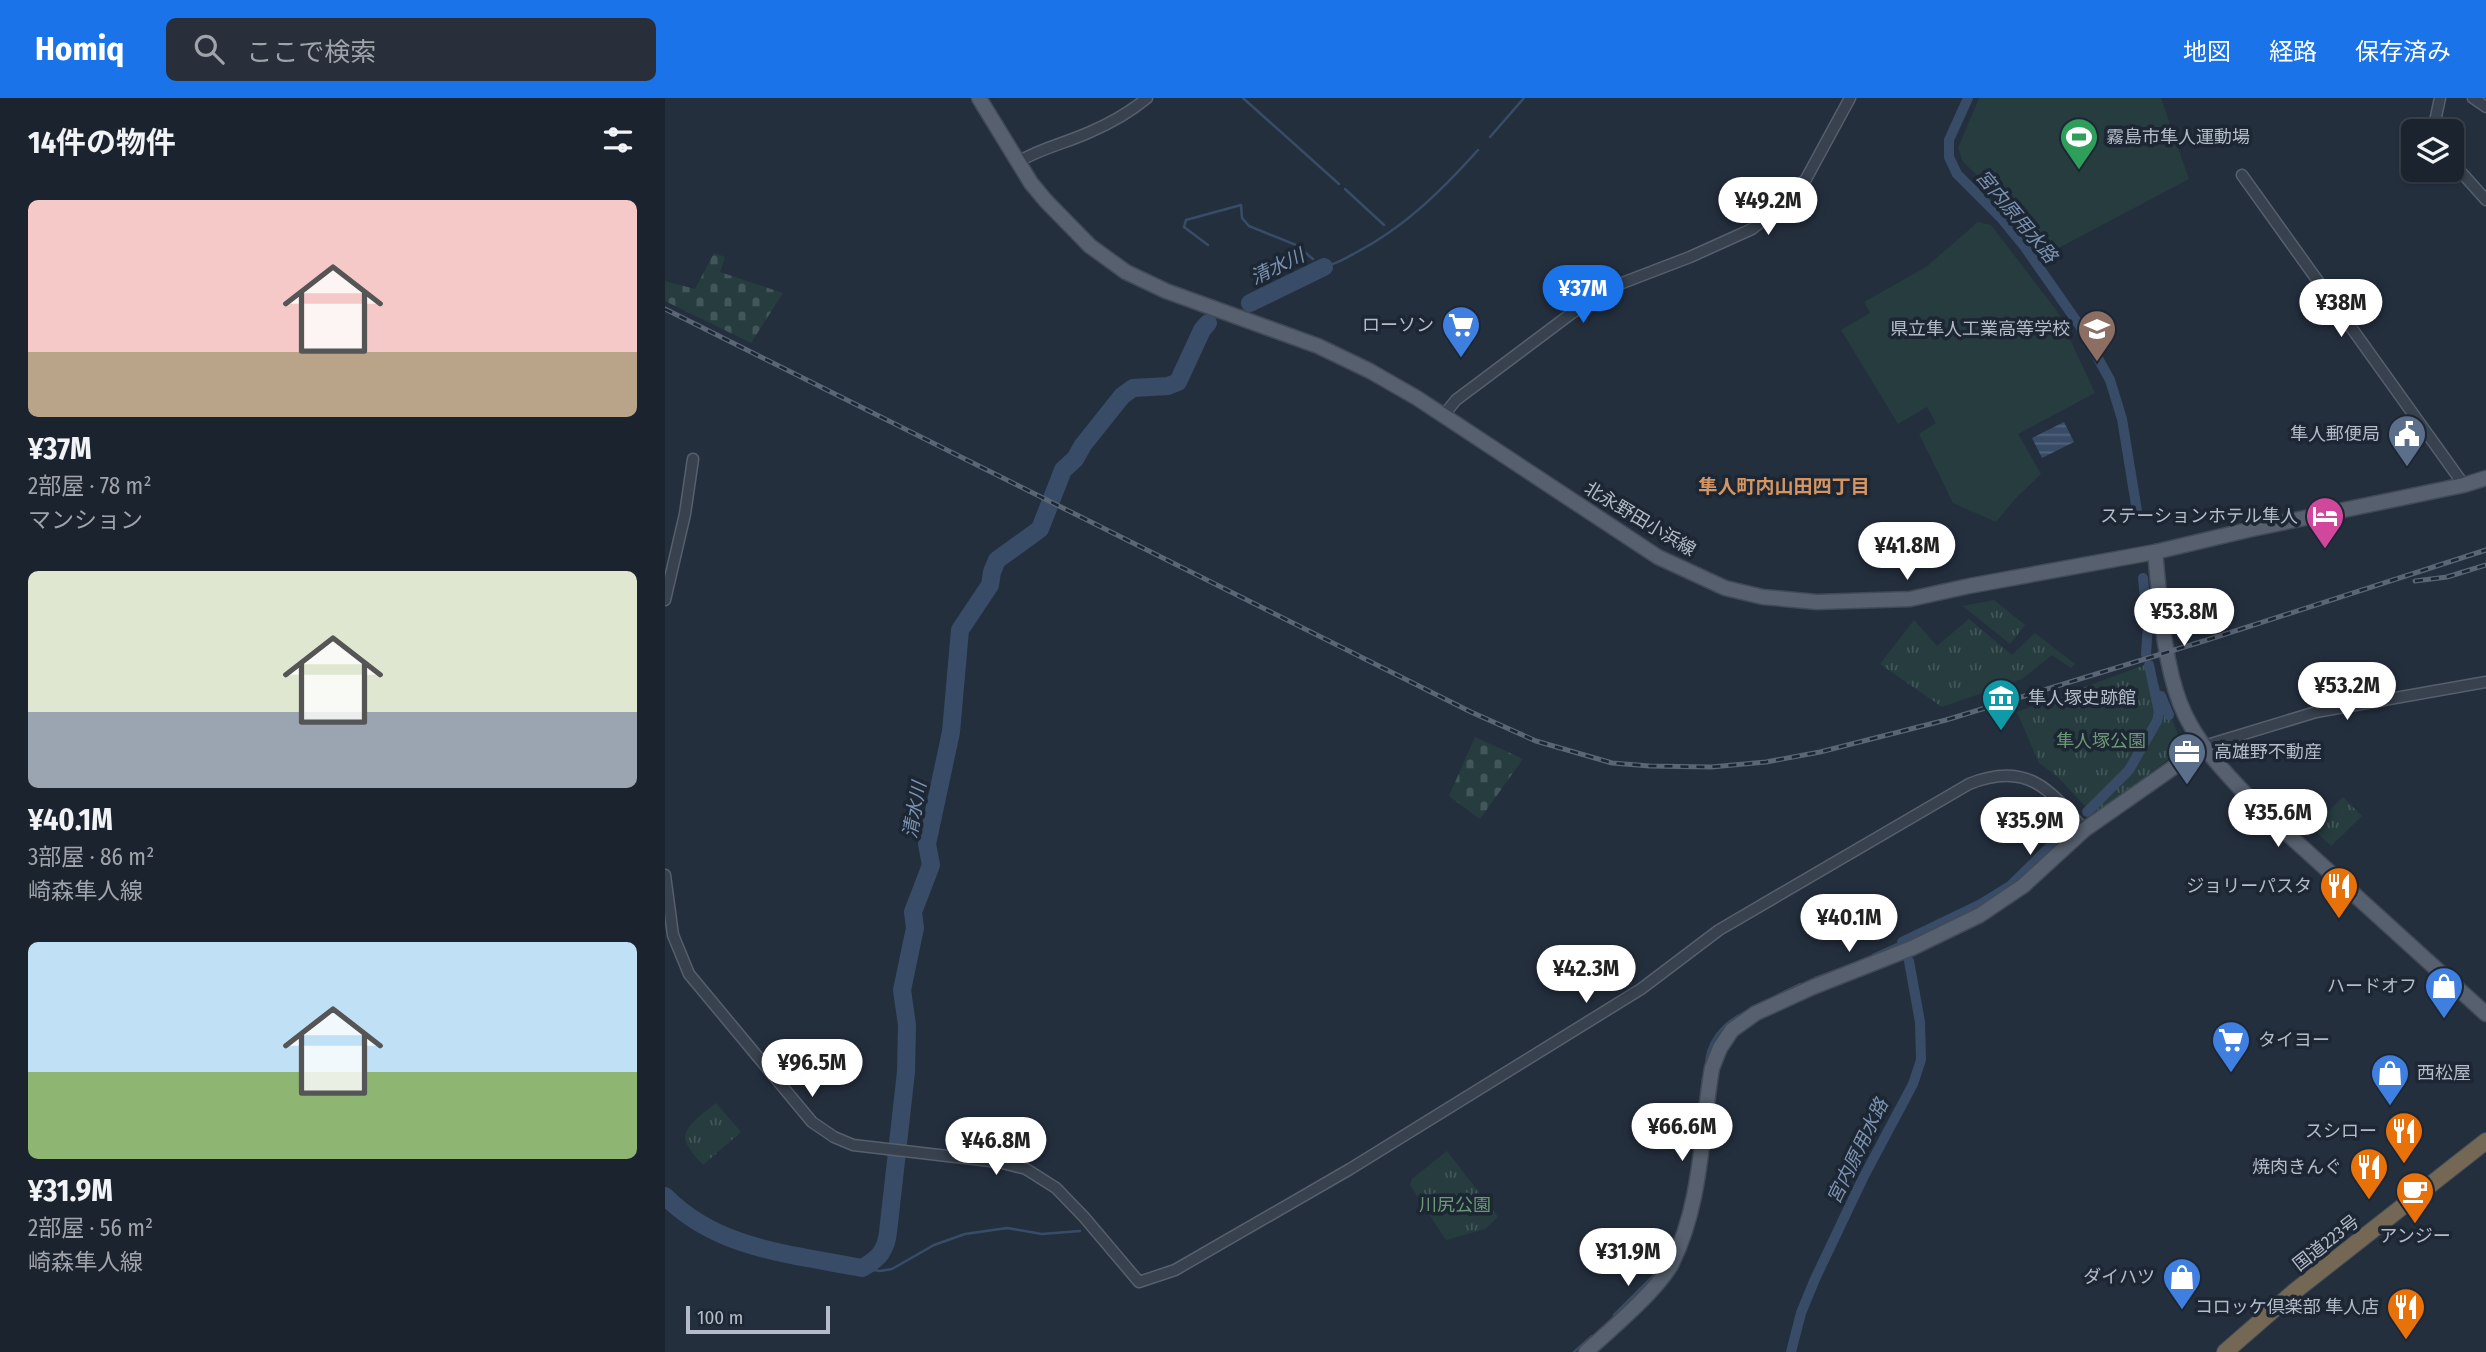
<!DOCTYPE html>
<html lang="ja">
<meta charset="utf-8">
<style>
body{margin:0;font-family:"Fira Sans Condensed","Noto Sans JP",sans-serif;background:#282f3a;color:#f1f3f6;height:100vh;display:flex;flex-direction:column;font-size:26px;white-space:nowrap}
*{box-sizing:border-box;margin:0}
p{font-size:23px;color:#a0a4aa}
.icon{flex:none;width:38px;height:38px;fill:none;stroke:currentColor;stroke-width:2;stroke-linecap:round;stroke-linejoin:round}
.map{position:relative;flex:1;overflow:hidden}
.panel{display:flex;flex-direction:column;background:#1b232e;width:665px}
.panel>*{flex:none}
.buttons{position:absolute;left:1736px;top:21px;display:grid;gap:14px}
.buttons a{display:grid;place-items:center;width:63px;height:63px;border-radius:10px;background:#1b232e;box-shadow:0 2px 5px #0004,0 0 0 2px #39404a;font-size:35px}
.scale{position:absolute;left:21px;bottom:18px;width:144px;box-sizing:border-box;padding-left:7px;border:4px solid #b4bcc9;border-top:0;font-size:19px;line-height:24px;white-space:nowrap;color:#b4bcc9;-webkit-text-stroke:5px #1d2633;paint-order:stroke}
.price{position:absolute;translate:-50% -60px;padding:0 16px;border-radius:24px;background:#fff;color:#222;font-size:23px;line-height:46px;filter:drop-shadow(0 2px 4px #0008)}
.price::after{content:'';position:absolute;left:50%;top:42px;width:21px;height:16px;margin-left:-10px;background:inherit;clip-path:polygon(0 0,100% 0,50% 100%)}
.price.current{background:#1a73e8;color:#fff}
ul{padding:0;list-style:none}
li{display:grid;align-content:center;gap:14px;height:371px;padding:0 28px}
li span{display:grid;place-items:center;height:217px;border-radius:10px;color:#555}
li>.icon{margin-inline-start:auto}
span .icon{width:126px;height:126px;fill:#fffc;stroke-width:1}
li b{font-size:30px}
h2{display:flex;justify-content:space-between;align-items:center;height:84px;padding:0 28px;font-size:30px}
header{display:flex;align-items:center;gap:42px;box-sizing:border-box;height:98px;padding:0 35px;background:#1a73e8;color:#fff}
header strong{font-size:33px}
nav{display:flex;gap:38px;margin-inline-start:auto;font-size:24px}
.search{width:490px;height:63px;background:#282f3a;display:flex;align-items:center;gap:18px;box-sizing:border-box;padding:0 24px;border-radius:10px;color:#a0a4aa;font-size:26px}
main{display:flex;flex:1;min-height:0}
.map>svg:first-child{display:block}
</style>
<header>
<strong>Homiq</strong>
<div class="search"><svg class="icon" aria-label="search" viewBox="0 0 24 24"><circle cx="10" cy="10" r="6"/><path d="M15 15l6 6"/></svg>ここで検索</div>
<nav><a>地図</a><a>経路</a><a>保存済み</a></nav>
</header>
<main>
<section class="panel">
<h2>14件の物件<svg class="icon" aria-label="filters" viewBox="0 0 24 24"><path d="M4 7h16M4 17h16"/><circle cx="9" cy="7" r="2"/><circle cx="15" cy="17" r="2"/></svg></h2>
<ul>
<li><span style="background:linear-gradient(#f6c9c9 70%,#b9a48a 0)"><svg class="icon" aria-label="home" viewBox="0 0 24 24"><path d="M3 11l9-7 9 7M6 9v11h12V9"/></svg></span><div><b>¥37M</b><p>2部屋 · 78 m²</p><p>マンション</p></div></li>
<li><span style="background:linear-gradient(#dfe7d0 65%,#9aa5b1 0)"><svg class="icon" aria-label="home" viewBox="0 0 24 24"><path d="M3 11l9-7 9 7M6 9v11h12V9"/></svg></span><div><b>¥40.1M</b><p>3部屋 · 86 m²</p><p>崎森隼人線</p></div></li>
<li><span style="background:linear-gradient(#bfe0f5 60%,#8fb573 0)"><svg class="icon" aria-label="home" viewBox="0 0 24 24"><path d="M3 11l9-7 9 7M6 9v11h12V9"/></svg></span><div><b>¥31.9M</b><p>2部屋 · 56 m²</p><p>崎森隼人線</p></div></li>
</ul>
</section>
<div class="map">
<svg width="1821" height="1254" viewBox="0 0 1821 1254">
<defs>
<pattern id="grass-tufts" width="24" height="20" patternUnits="userSpaceOnUse" patternTransform="scale(1.75)"><rect width="24" height="20" fill="#263c3f"/><path d="M3 7l-1-3M5 7V3M7 7l1-3M15 17l-1-3M17 17v-4M19 17l1-3" fill="none" stroke="#435659"/></pattern>
<pattern id="cemetery-stones" width="16" height="16" patternUnits="userSpaceOnUse" patternTransform="scale(1.75)"><rect width="16" height="16" fill="#263c3f"/><path d="M2 7V4a2 2 0 0 1 4 0v3zM10 15v-3a2 2 0 0 1 4 0v3z" fill="#435659"/></pattern>
<pattern id="water-rules" width="6" height="5" patternUnits="userSpaceOnUse" patternTransform="scale(1.75)"><rect width="6" height="5" fill="#394c67"/><path d="M0 2.5h6" fill="none" stroke="#53647b"/></pattern>
</defs>
<rect width="100%" height="100%" fill="#242f3e"/>
<!-- grass -->
<g fill="url(#grass-tufts)">
<path d="M1329,502L1360,527L1345,546L1298,508Z"/>
<path d="M1304,521L1347,557L1370,535L1410,566L1406,570L1387,557L1357,581L1277,609L1215,566L1249,522L1272,548Z"/>
<path d="M1485,565L1518,650L1429,718L1392,678L1374,665L1352,614Z"/>
<path d="M1678,699L1697,718L1666,748L1647,730Z"/>
<path d="M51,1005L76,1034L38,1067C32,1060 24,1052 21,1044C15,1029 42,1013 51,1005Z"/>
<path d="M782,1053L833,1119L820,1131L781,1142L745,1087L747,1081Z"/>
</g>
<!-- cemetery -->
<g fill="url(#cemetery-stones)">
<path d="M49,155L60,159L55,174L118,195L86,245L0,203V183L30,191Z"/>
<path d="M810,639L858,661L815,721L784,698Z"/>
</g>
<!-- pitch -->
<g fill="#263c3f">
<path d="M1314,0H1496L1524,81L1388,153L1335,87L1323,88L1298,64L1293,50Z"/>
<path d="M1313,124L1326,127L1392,213L1430,295L1353,336L1376,376L1350,401L1331,424L1288,405L1254,336L1271,325L1262,309L1233,326L1176,232L1205,215L1199,204L1261,169Z"/>
</g>
<!-- water -->
<path fill="url(#water-rules)" d="M1399,324L1409,344L1377,360L1367,340Z"/>
<g fill="none" stroke-linecap="round" stroke-linejoin="round">
<!-- stream -->
<g stroke="#394c67" stroke-width="2.5">
<path d="M578,0L674,86"/>
<path d="M825,39L859,0"/>
<path d="M680,91L719,127"/>
<path d="M543,147L519,129L521,122L576,107L577,120L584,128L631,147L648,161"/>
<path d="M657,168C668,168 681,160 692,154C740,129 777,92 813,52"/>
<path d="M1208,857L1237,844"/>
<path d="M1150,880L1184,868"/>
<path d="M1109,899L1135,886"/>
<path d="M1041,969C1041,945 1057,925 1079,915"/>
<path d="M1034,1019L1038,980"/>
<path d="M197,1170L215,1173L227,1171L269,1147L300,1136L342,1130L377,1136L415,1133"/>
<path d="M949,1217L994,1172L1013,1134"/>
<path d="M909,1254L927,1238"/>
</g>
<!-- canal -->
<g stroke="#394c67" stroke-width="10">
<path d="M1303,0L1284,42V59L1292,76L1337,121L1359,148L1415,228L1445,282L1457,321L1472,413"/>
<path d="M1478,480L1481,512"/>
<path d="M1481,556L1483,526"/>
<path d="M1496,598L1504,617"/>
<path d="M1422,714L1464,672L1492,623L1494,614L1484,567"/>
<path d="M1237,844L1316,806L1345,788L1403,731"/>
<path d="M1126,1254L1136,1215L1150,1181L1198,1080L1248,986L1256,962L1255,924L1244,863"/>
</g>
<!-- river -->
<g stroke="#394c67" stroke-width="18">
<path d="M585,205L659,169"/>
<path d="M0,1098C53,1152 127,1156 197,1170C214,1161 221,1152 223,1134L241,974L242,927L237,892L250,830L248,814L266,767L262,746L286,634L295,532L325,487L327,474L332,462L375,431L398,372L410,361L418,347L457,298L468,290L503,288L513,284L537,232L543,225"/>
</g>
<defs>
<g id="minor">
<path d="M1808,0L1821,9"/>
<path d="M1768,33L1775,0"/>
<path d="M353,64C376,50 401,45 425,34C446,25 465,14 482,0"/>
<path d="M1787,64L1821,102"/>
<path d="M1577,77L1799,387"/>
<path d="M778,318L791,302L907,215L952,187L1025,159L1087,131L1110,113L1141,81L1185,0"/>
<path d="M0,502L20,416L28,361"/>
<path d="M1539,648L1651,614L1821,584"/>
<path d="M0,777L8,837L24,876L147,1024L169,1039L188,1047L334,1064L361,1071L391,1090L419,1119L474,1184L510,1172L685,1071L976,891L1054,832L1304,686C1361,663 1385,690 1419,732"/>
</g>
<g id="major">
<path d="M314,0L366,85L381,103L425,148L461,174L501,193L653,248L705,273L752,300L993,459L1060,490L1098,499L1152,504L1245,501L1304,488L1490,454L1587,431L1799,387L1821,380"/>
<path d="M1490,454C1495,501 1498,561 1515,605C1530,645 1563,678 1593,709L1821,916"/>
<path d="M921,1254C945,1232 993,1192 1007,1165C1037,1105 1036,1034 1047,970L1055,950L1067,932L1091,915L1148,889L1247,850L1315,817L1358,788L1419,732L1539,648"/>
</g>
<path id="highway" d="M1560,1254L1630,1193L1821,1043"/>
</defs>
<!-- minor casing -->
<use href="#minor" stroke="#565f6c" stroke-width="13"/>
<!-- major casing -->
<use href="#major" stroke="#414a57" stroke-width="17"/>
<!-- highway casing -->
<use href="#highway" stroke="#434c59" stroke-width="18"/>
<!-- minor -->
<use href="#minor" stroke="#38414e" stroke-width="10"/>
<!-- major -->
<use href="#major" stroke="#56606e" stroke-width="14"/>
<!-- highway -->
<use href="#highway" stroke="#746855" stroke-width="16"/>
<defs>
<g id="rail">
<path d="M0,211L806,614L871,643L947,665L985,668L1046,669L1101,664L1155,654L1281,622L1542,542L1821,452"/>
<path d="M1750,483L1782,479L1821,467"/>
</g>
</defs>
<!-- rail casing -->
<use href="#rail" stroke="#5a6575" stroke-width="5"/>
<!-- rail -->
<use href="#rail" stroke="#1d2633" stroke-width="2.5" stroke-dasharray="8" stroke-linecap="butt"/>
</g>
<!-- icons -->
<defs>
<symbol id="stadium-pin" viewBox="-11 -11 22 30"><path d="M0 17L-7.5 6A9.5 9.5 0 1 1 7.5 6Z" fill="#2e9e5b" stroke="#1d2633"/><path d="M0-5a6.5 5 0 1 0 0 10a6.5 5 0 1 0 0-10ZM-3.5-1.8h7v3.6h-7Z" fill="#fff"/></symbol>
<symbol id="supermarket-pin" viewBox="-11 -11 22 30"><path d="M0 17L-7.5 6A9.5 9.5 0 1 1 7.5 6Z" fill="#3f7fe0" stroke="#1d2633"/><path d="M-6-5.5h2.5l.6 2H6L4.5 2H-2.5L-4.4-4H-6ZM-1.5 3.2a1.3 1.3 0 1 0 .1 0ZM3 3.2a1.3 1.3 0 1 0 .1 0Z" fill="#fff"/></symbol>
<symbol id="school-pin" viewBox="-11 -11 22 30"><path d="M0 17L-7.5 6A9.5 9.5 0 1 1 7.5 6Z" fill="#8d6e63" stroke="#1d2633"/><path d="M0-5L7-2L0 1L-7-2ZM-4 1L0 2.5L4 1V4Q0 6-4 4Z" fill="#fff"/></symbol>
<symbol id="civic-pin" viewBox="-11 -11 22 30"><path d="M0 17L-7.5 6A9.5 9.5 0 1 1 7.5 6Z" fill="#5c6f8a" stroke="#1d2633"/><path d="M-.6-6.5H3V-4.5H.6V-3L4-1V1h2V6H-6V1h2V-1L-.6-3ZM-1.2 2.5V6h2.4V2.5Z" fill="#fff"/></symbol>
<symbol id="hotel-pin" viewBox="-11 -11 22 30"><path d="M0 17L-7.5 6A9.5 9.5 0 1 1 7.5 6Z" fill="#d1479c" stroke="#1d2633"/><path d="M-6-4.5h1.5V1H6V5H4.5V3h-9V5H-6ZM-4 0a1.8 1.8 0 1 1 3.6 0ZM.5 0V-2.5h3Q6-2.5 6 0Z" fill="#fff"/></symbol>
<symbol id="museum-pin" viewBox="-11 -11 22 30"><path d="M0 17L-7.5 6A9.5 9.5 0 1 1 7.5 6Z" fill="#0f9aa8" stroke="#1d2633"/><path d="M0-6L6-3V-2H-6V-3ZM-5-1h2V3h-2ZM-1-1h2V3h-2ZM3-1h2V3H3ZM-6 4H6V6H-6Z" fill="#fff"/></symbol>
<symbol id="office-pin" viewBox="-11 -11 22 30"><path d="M0 17L-7.5 6A9.5 9.5 0 1 1 7.5 6Z" fill="#5c6f8a" stroke="#1d2633"/><path d="M-6-3h4V-5.5h4V-3h4V5H-6ZM-1-4.5V-3h2v-1.5ZM-6 0V1H6V0Z" fill="#fff"/></symbol>
<symbol id="restaurant-pin" viewBox="-11 -11 22 30"><path d="M0 17L-7.5 6A9.5 9.5 0 1 1 7.5 6Z" fill="#e8710a" stroke="#1d2633"/><path d="M-5-6h1v4h1v-4h1v4h1v-4h1v5L-1.5 .5V6h-2V.5L-5-1ZM5-6V6H3V1.5H1.5Q1.5-4 5-6Z" fill="#fff"/></symbol>
<symbol id="shop-pin" viewBox="-11 -11 22 30"><path d="M0 17L-7.5 6A9.5 9.5 0 1 1 7.5 6Z" fill="#3f7fe0" stroke="#1d2633"/><path d="M-5-2.5h2.3a2.7 3.5 0 0 1 5.4 0H5L5.5 6h-11ZM-1.5-2.5h3a1.5 2.3 0 0 0-3 0Z" fill="#fff"/></symbol>
<symbol id="cafe-pin" viewBox="-11 -11 22 30"><path d="M0 17L-7.5 6A9.5 9.5 0 1 1 7.5 6Z" fill="#e8710a" stroke="#1d2633"/><path d="M-5.5-4.5H6V0H3Q3 3.5 0 3.5H-2.5Q-5.5 3.5-5.5 0ZM3-3.2v2h1.7v-2ZM-6 4.5H4V6H-6Z" fill="#fff"/></symbol>
</defs>
<g fill-rule="evenodd">
<use href="#stadium-pin" x="1392" y="17" width="44" height="60"/>
<use href="#supermarket-pin" x="774" y="205" width="44" height="60"/>
<use href="#school-pin" x="1410" y="209" width="44" height="60"/>
<use href="#civic-pin" x="1720" y="314" width="44" height="60"/>
<use href="#hotel-pin" x="1638" y="396" width="44" height="60"/>
<use href="#museum-pin" x="1314" y="578" width="44" height="60"/>
<use href="#office-pin" x="1500" y="632" width="44" height="60"/>
<use href="#restaurant-pin" x="1652" y="766" width="44" height="60"/>
<use href="#shop-pin" x="1757" y="866" width="44" height="60"/>
<use href="#supermarket-pin" x="1544" y="920" width="44" height="60"/>
<use href="#shop-pin" x="1703" y="953" width="44" height="60"/>
<use href="#restaurant-pin" x="1717" y="1011" width="44" height="60"/>
<use href="#restaurant-pin" x="1682" y="1047" width="44" height="60"/>
<use href="#cafe-pin" x="1728" y="1071" width="44" height="60"/>
<use href="#shop-pin" x="1495" y="1157" width="44" height="60"/>
<use href="#restaurant-pin" x="1719" y="1187" width="44" height="60"/>
</g>
<g text-anchor="middle" stroke-width="7" stroke-linejoin="round" paint-order="stroke">
<!-- poi labels -->
<g font-size="18" fill="#b4bcc9" stroke="#1d2633" text-anchor="end">
<text x="1441" y="45" text-anchor="start">霧島市隼人運動場</text>
<text x="769" y="233">ローソン</text>
<text x="1405" y="237">県立隼人工業高等学校</text>
<text x="1715" y="342">隼人郵便局</text>
<text x="1633" y="424">ステーションホテル隼人</text>
<text x="1363" y="606" text-anchor="start">隼人塚史跡館</text>
<text x="1549" y="660" text-anchor="start">高雄野不動産</text>
<text x="1647" y="794">ジョリーパスタ</text>
<text x="1752" y="894">ハードオフ</text>
<text x="1593" y="948" text-anchor="start">タイヨー</text>
<text x="1752" y="981" text-anchor="start">西松屋</text>
<text x="1712" y="1039">スシロー</text>
<text x="1677" y="1075">焼肉きんぐ</text>
<text x="1750" y="1144" text-anchor="middle">アンジー</text>
<text x="1490" y="1185">ダイハツ</text>
<text x="1714" y="1215">コロッケ倶楽部 隼人店</text>
</g>
<!-- street labels -->
<g font-size="18" fill="#b4bcc9" stroke="#1d2633">
<text transform="translate(975 421) rotate(31)" y="6">北永野田小浜線</text>
<text transform="translate(1661 1145) rotate(-38)" y="6">国道223号</text>
</g>
<!-- park labels -->
<g font-size="18" fill="#6b9a76" stroke="#1d2633">
<text x="1436" y="649">隼人塚公園</text>
<text x="790" y="1113">川尻公園</text>
</g>
<!-- water labels -->
<g font-size="19" font-style="italic" fill="#7c92b1" stroke="#1d2633">
<text transform="translate(1352 118) rotate(50)" y="7">宮内原用水路</text>
<text transform="translate(612 168) rotate(-26)" y="7">清水川</text>
<text transform="translate(249 712) rotate(-80)" y="7">清水川</text>
<text transform="translate(1192 1053) rotate(-64)" y="7">宮内原用水路</text>
</g>
<!-- neighbourhood labels -->
<g font-size="19" font-weight="bold" fill="#d59563" stroke="#1d2633">
<text x="1119" y="395">隼人町内山田四丁目</text>
</g>
</g>
</svg>
<div class="buttons">
<a><svg class="icon" aria-label="layers" viewBox="0 0 24 24"><path d="M12 4l9 5-9 5-9-5zM3 14l9 5 9-5"/></svg></a>
</div>
<div class="scale">100 m</div>
<b class="price" style="left:1103px;top:139px">¥49.2M</b>
<b class="price current" style="left:918px;top:227px">¥37M</b>
<b class="price" style="left:1676px;top:241px">¥38M</b>
<b class="price" style="left:1242px;top:484px">¥41.8M</b>
<b class="price" style="left:1519px;top:550px">¥53.8M</b>
<b class="price" style="left:1682px;top:624px">¥53.2M</b>
<b class="price" style="left:1613px;top:751px">¥35.6M</b>
<b class="price" style="left:1365px;top:759px">¥35.9M</b>
<b class="price" style="left:1184px;top:856px">¥40.1M</b>
<b class="price" style="left:921px;top:907px">¥42.3M</b>
<b class="price" style="left:147px;top:1001px">¥96.5M</b>
<b class="price" style="left:1017px;top:1065px">¥66.6M</b>
<b class="price" style="left:331px;top:1079px">¥46.8M</b>
<b class="price" style="left:963px;top:1190px">¥31.9M</b>
</div>
</main>
